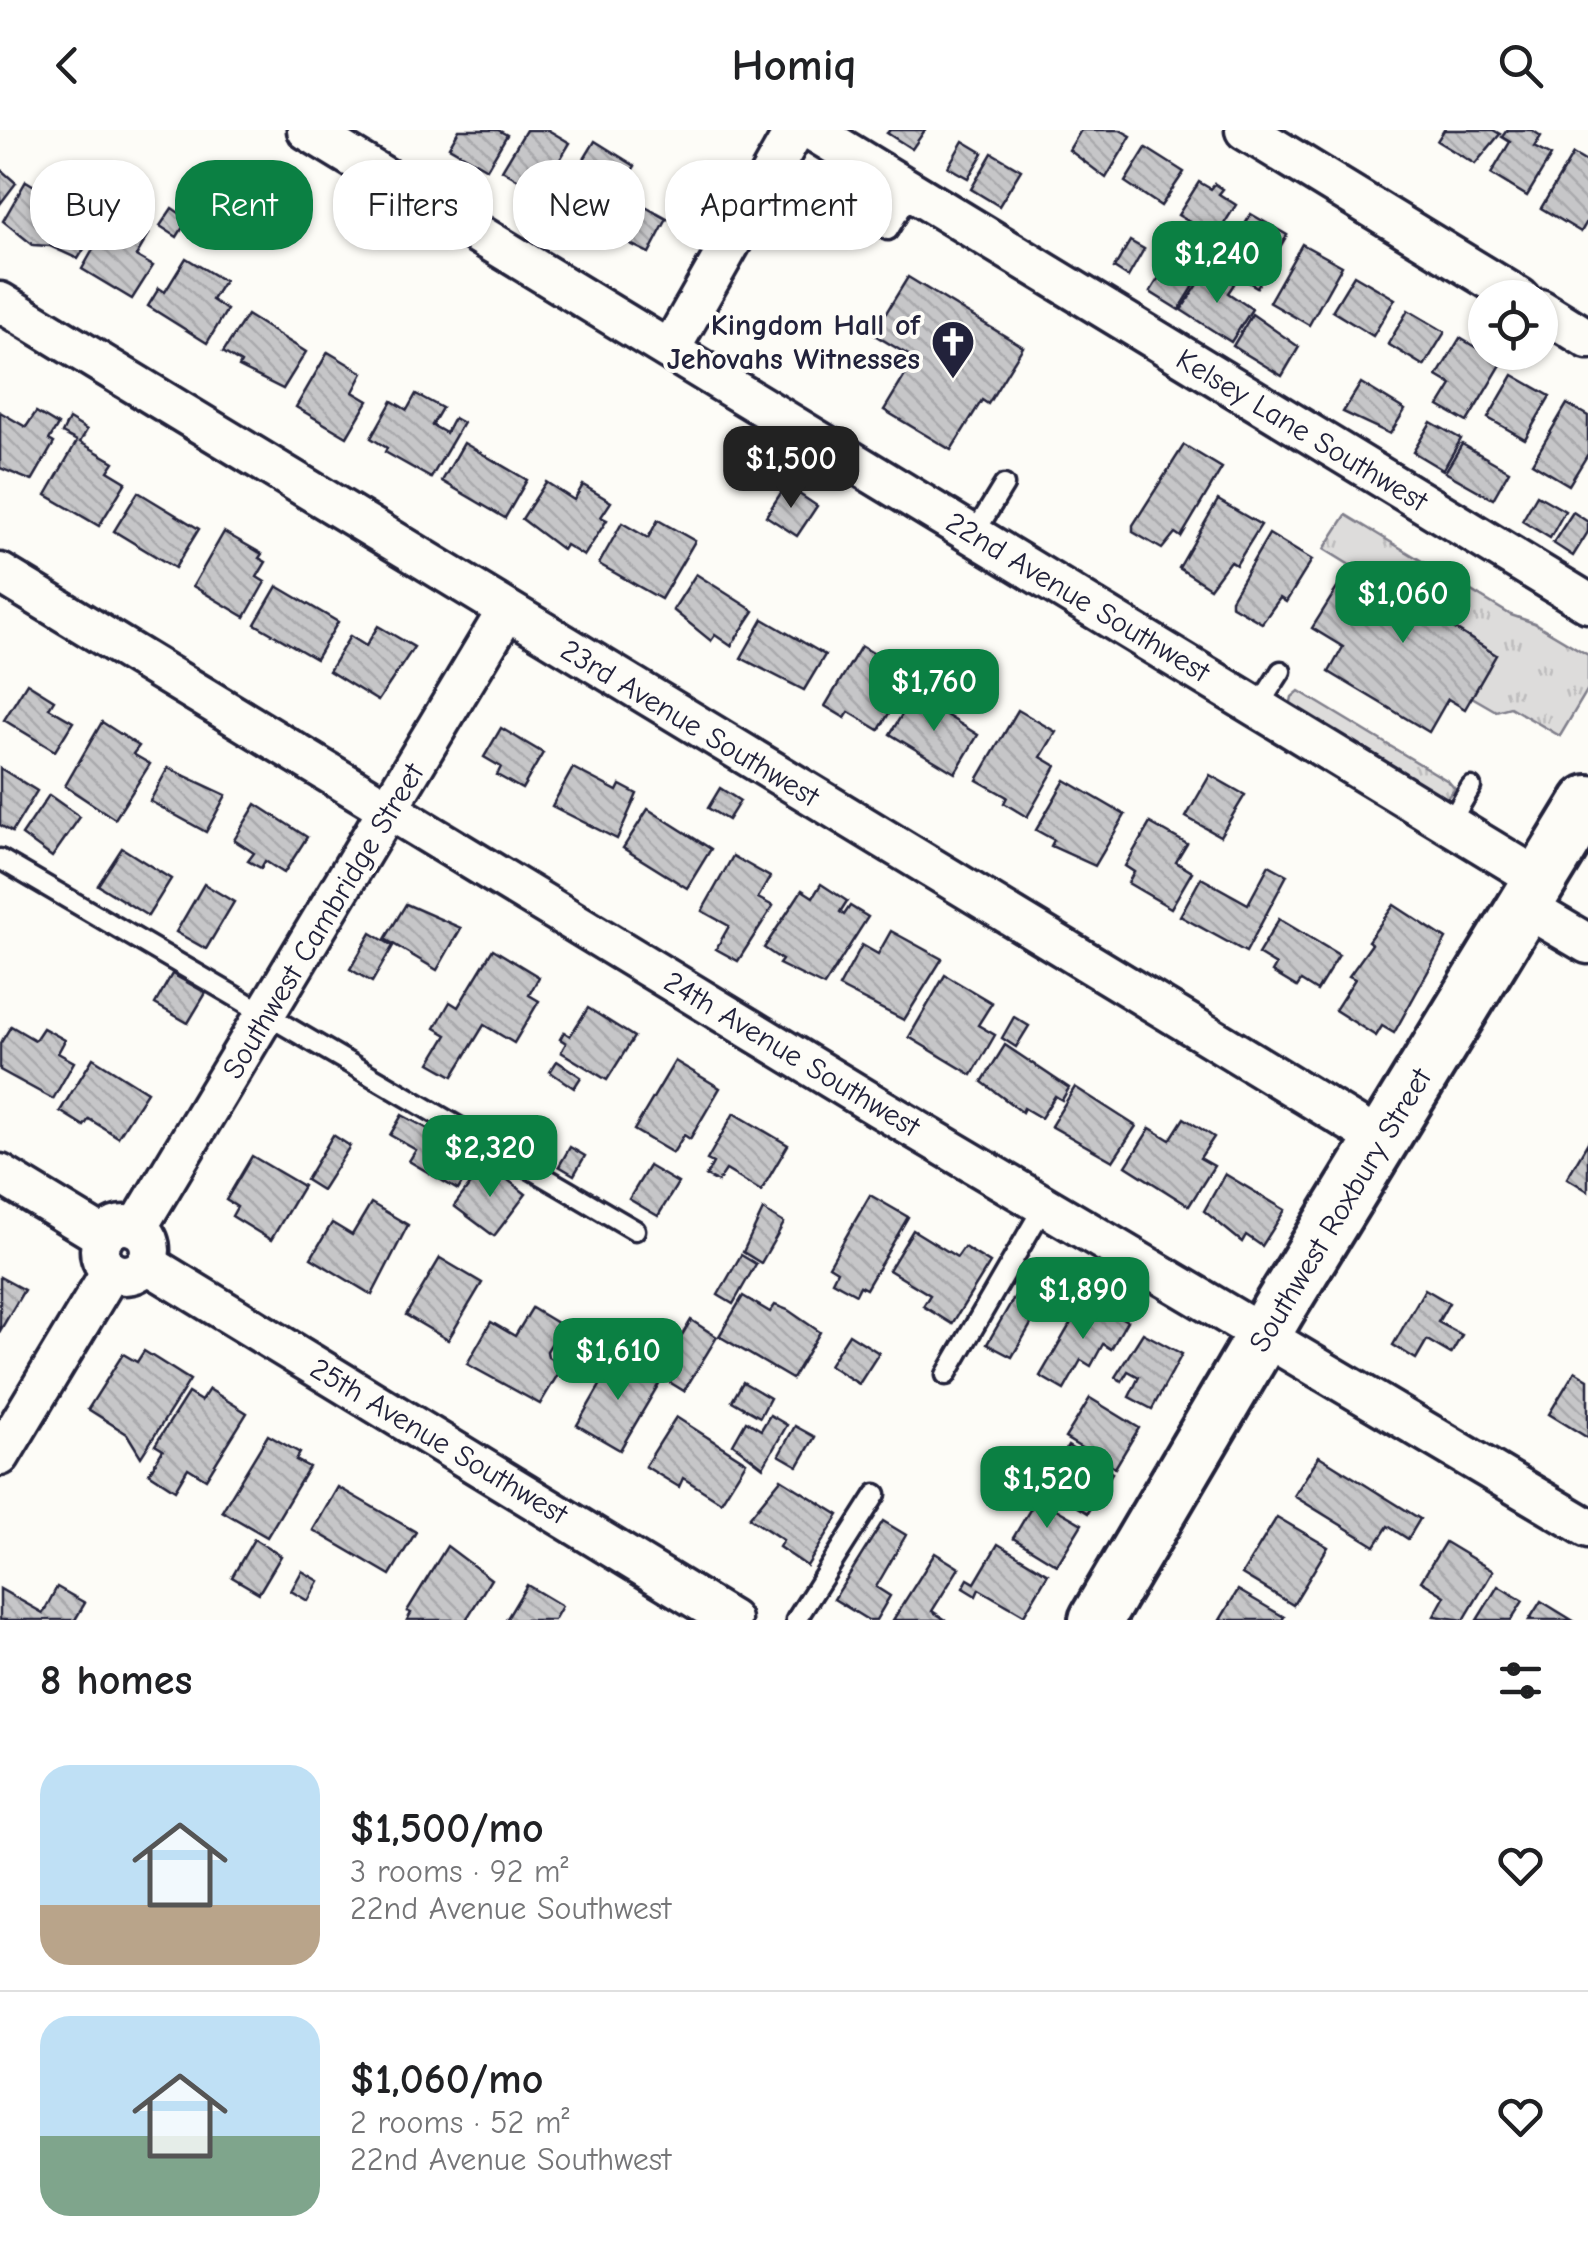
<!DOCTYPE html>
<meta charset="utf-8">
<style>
body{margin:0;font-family:"Comic Neue",sans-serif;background:#f6f6f6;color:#202124;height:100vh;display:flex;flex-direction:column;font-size:38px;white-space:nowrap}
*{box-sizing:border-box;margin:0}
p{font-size:32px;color:#757577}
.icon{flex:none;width:55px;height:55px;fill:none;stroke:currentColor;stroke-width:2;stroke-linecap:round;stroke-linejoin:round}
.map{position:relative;height:1490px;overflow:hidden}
.side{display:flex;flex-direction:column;background:#fff;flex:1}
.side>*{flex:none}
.top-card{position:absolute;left:30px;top:30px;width:1000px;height:90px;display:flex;gap:20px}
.buttons{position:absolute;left:1468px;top:150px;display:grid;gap:20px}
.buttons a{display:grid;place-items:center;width:90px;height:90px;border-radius:50%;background:#fff;box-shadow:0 2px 8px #0004;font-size:50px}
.price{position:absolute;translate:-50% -85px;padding:0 22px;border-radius:20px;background:#0b8043;color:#fff;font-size:32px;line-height:65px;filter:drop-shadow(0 2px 5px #0008)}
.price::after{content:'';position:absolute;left:50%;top:60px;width:30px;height:22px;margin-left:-15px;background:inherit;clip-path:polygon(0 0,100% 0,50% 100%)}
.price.on{background:#222;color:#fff}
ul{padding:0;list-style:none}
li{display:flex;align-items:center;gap:30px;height:250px;padding:0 40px}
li+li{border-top:2px solid #e0e0e0}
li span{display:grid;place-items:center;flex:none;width:280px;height:200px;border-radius:30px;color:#555}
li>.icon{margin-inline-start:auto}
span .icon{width:120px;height:120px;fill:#fffc;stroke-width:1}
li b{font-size:42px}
h2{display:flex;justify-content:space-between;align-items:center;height:120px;padding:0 40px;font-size:42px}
.pill{padding:0 35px;border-radius:40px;background:#fff;box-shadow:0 2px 8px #0004;font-size:35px;line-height:90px}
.pill.on{background:#0b8043;color:#fff}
header{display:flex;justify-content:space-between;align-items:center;height:130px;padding:0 40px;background:#fff;font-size:45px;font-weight:600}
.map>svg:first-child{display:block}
</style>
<header><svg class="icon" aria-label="back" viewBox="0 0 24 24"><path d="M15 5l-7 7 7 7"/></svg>Homiq<svg class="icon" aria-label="search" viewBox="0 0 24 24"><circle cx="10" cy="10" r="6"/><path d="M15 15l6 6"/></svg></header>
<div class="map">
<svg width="1588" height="1490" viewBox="0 0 1588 1490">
<defs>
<pattern id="grass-tufts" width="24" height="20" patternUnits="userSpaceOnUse" patternTransform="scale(2.5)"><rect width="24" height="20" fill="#dddcdb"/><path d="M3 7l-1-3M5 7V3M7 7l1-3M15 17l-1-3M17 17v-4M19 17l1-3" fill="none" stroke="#bdbcbd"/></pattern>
<pattern id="building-back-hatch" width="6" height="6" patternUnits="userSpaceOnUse" patternTransform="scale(2.5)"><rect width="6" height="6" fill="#c6c6c8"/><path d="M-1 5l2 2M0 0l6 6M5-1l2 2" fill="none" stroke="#aaaaad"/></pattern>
</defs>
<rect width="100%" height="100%" fill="#fdfcf7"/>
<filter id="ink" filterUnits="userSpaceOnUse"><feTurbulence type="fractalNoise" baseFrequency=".01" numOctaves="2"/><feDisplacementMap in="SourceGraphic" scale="20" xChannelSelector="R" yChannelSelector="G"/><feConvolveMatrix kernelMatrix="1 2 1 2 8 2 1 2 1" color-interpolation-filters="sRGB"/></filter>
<g filter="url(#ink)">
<!-- grass -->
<g fill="url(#grass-tufts)" stroke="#807f8b" stroke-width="2.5">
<path d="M1346,385L1511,485L1534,493L1588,525V559L1560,606L1510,577L1496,581L1472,567L1496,525L1449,495L1462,474L1411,443L1397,464L1324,419Z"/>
<path d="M1299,561L1448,651L1455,659L1445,670L1290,577L1292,567Z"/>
</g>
<!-- building -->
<g fill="url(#building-back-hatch)" stroke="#22223b" stroke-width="2.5">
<path d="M459,0H498L507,5L487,39L449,17Z"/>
<path d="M526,0H548L570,13L540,63L502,40Z"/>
<path d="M890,0H925L912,19L887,3Z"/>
<path d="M1081,0H1120L1131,6L1106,48L1069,20Z"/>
<path d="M1444,0H1493L1500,4L1475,34L1437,11Z"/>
<path d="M1507,0H1532L1541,6L1534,17L1551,26L1527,66L1491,44L1510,12L1502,7Z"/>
<path d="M595,11L635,36L594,101L567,88L555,77Z"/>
<path d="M963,11L983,23L968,48L948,37Z"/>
<path d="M1146,18L1184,42L1161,76L1125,52Z"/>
<path d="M992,23L1021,40L999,76L971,59Z"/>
<path d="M1573,24L1588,33V90L1581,102L1541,78Z"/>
<path d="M0,39L16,53L0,74Z"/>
<path d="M62,45L104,71L91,92L98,96L78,129L50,116L33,115L3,91L26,51L51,66Z"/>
<path d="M1199,52L1211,59L1215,54L1223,59L1219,64L1236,75L1202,129L1185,118L1198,97L1178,85Z"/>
<path d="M629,68L667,89L649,123L610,104Z"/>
<path d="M172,78L188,89L177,107L160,96Z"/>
<path d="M114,83L149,104L136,126L153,136L132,169L82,139Z"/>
<path d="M1251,84L1287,105L1257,157L1240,147L1251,128L1231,118Z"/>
<path d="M1130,111L1144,119L1128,147L1114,138Z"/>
<path d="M1302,114L1342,136L1309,195L1269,172Z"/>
<path d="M186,128L224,151L212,170L227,180L207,213L148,176L159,158L165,162Z"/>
<path d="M1168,133L1197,151L1179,180L1150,162Z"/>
<path d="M1209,138L1234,154L1228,163L1252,179L1231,212L1181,180Z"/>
<path d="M1354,145L1395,169L1373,206L1332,181Z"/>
<path d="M908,147L1023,217L988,274L982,270L951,320L884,280L915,229L873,204Z"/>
<path d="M1408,180L1445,202L1424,236L1388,214Z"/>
<path d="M1252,184L1299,217L1282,246L1233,216Z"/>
<path d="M247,185L306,222L283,259L239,237L241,233L223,222Z"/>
<path d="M1460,208L1502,233L1467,292L1439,276L1452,255L1437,246Z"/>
<path d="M328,222L363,243L353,262L368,271L347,307L296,277Z"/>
<path d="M1513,245L1550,266L1525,309L1488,288Z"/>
<path d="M1361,253L1405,280L1390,304L1343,282Z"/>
<path d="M416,264L442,278L432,295L446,303L454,288L463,293L431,348L385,322L387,318L371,308L392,271L407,280Z"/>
<path d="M1567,274L1588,286V324L1569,355L1532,333Z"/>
<path d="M0,282L26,297L36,282L58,295L49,310L54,313L32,351L0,338Z"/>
<path d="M69,289L87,300L80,312L114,332L108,341L126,352L99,396L46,365L77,311L62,303Z"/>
<path d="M1431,292L1461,309L1443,340L1413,322Z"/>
<path d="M464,313L527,350L505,388L442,351Z"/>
<path d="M1462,314L1509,341L1493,369L1445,342Z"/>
<path d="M1184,315L1222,338L1181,407L1175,403L1162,419L1133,402V395Z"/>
<path d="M546,352L574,370L583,355L611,372L601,387L607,390L584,426L566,415L563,420L522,389Z"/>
<path d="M786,355L817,376L797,406L766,386Z"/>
<path d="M138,362L199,399L175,438L114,401Z"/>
<path d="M1537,365L1565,381L1550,408L1522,391Z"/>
<path d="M1218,370L1261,395L1236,435L1230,431L1210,458L1179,438Z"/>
<path d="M1573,382L1588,392V402L1573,426L1553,413Z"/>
<path d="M658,390L695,411L661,469L599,434L622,393L648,408Z"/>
<path d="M224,402L262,424L259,428L266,432L257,447L265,452L245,487L193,456Z"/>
<path d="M1269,404L1312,430L1286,472L1280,468L1262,493L1231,475V469Z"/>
<path d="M1351,436L1397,464L1411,443L1462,474L1449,495L1496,525L1465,579L1448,569L1429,602L1329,542L1343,517L1312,498Z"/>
<path d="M696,444L754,481L731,516L715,505L711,511L673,480Z"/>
<path d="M277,456L338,492L316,529L255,494Z"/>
<path d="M763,489L825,525L804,560L741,528Z"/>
<path d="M378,496L414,517L378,571L329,541L350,506L366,516Z"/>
<path d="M861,516L897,537L885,556L900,565L879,600L849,582L845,588L825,576Z"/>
<path d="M27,553L54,570L49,578L73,592L55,621L4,590Z"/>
<path d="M914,565L978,605L955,643L890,604Z"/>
<path d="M1018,580L1056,602L1041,627L1056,636L1027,687L1004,673L1007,667L977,650Z"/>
<path d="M102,592L139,616L133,624L150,634L115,689L65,656Z"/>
<path d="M501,598L543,623L522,659L497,645L501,637L484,627Z"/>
<path d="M0,638L37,661L12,702L0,695Z"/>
<path d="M168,638L226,665L206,702L150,671Z"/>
<path d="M573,638L617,661L620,655L637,664L617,709L552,676Z"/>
<path d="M1210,645L1245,665L1220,706L1186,687Z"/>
<path d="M1065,650L1125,685L1095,736L1051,716L1054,710L1036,700Z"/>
<path d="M720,658L740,671L728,690L708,678Z"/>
<path d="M49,665L80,687L52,727L22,705Z"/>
<path d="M256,674L307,707L284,743L265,731L261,738L248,731L254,723L234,710Z"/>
<path d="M648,679L711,719L687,758L623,718Z"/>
<path d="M1150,693L1187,714L1176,732L1192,742L1171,778L1128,753L1134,742L1125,736Z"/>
<path d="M122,718L171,749L148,786L98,755Z"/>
<path d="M733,726L770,747L758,768L773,776L738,831L716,819L729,796L702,781Z"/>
<path d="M1269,735L1287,745L1246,822L1180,786L1201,748L1248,774Z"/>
<path d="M204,754L234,772L206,819L176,802Z"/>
<path d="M821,754L847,771L840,782L844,785L850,776L868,787L824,856L779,834L782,830L764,818L802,760L813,767Z"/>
<path d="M406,774L461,798L437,840L385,809Z"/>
<path d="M1394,775L1446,809L1394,903L1382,896L1376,906L1335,880L1355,849L1349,846L1372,814L1368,811Z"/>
<path d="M1279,789L1339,825L1317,861L1301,851L1297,857L1272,842L1276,835L1258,824Z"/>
<path d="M891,801L942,829L904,890L839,857L862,815L878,824Z"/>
<path d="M371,803L393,816L372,852L350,839Z"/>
<path d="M493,819L539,847L529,865L539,871L514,913L484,895L453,946L430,933L447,905L435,898L450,872L458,877Z"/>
<path d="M172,844L206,863L188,893L155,874Z"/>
<path d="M945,845L992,873L978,895L995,905L972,945L909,907Z"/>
<path d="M588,878L634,907L607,950L561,922L566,913L560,909L564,902L570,906Z"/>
<path d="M1014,887L1029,896L1016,917L1002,908Z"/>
<path d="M11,896L35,910L43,898L65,910L58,923L74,932L53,969L0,940V914Z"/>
<path d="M1005,915L1069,958L1062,970L1055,966L1041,988L1024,978L1022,982L982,952Z"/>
<path d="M93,928L147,962L118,1007L89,989L84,996L60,981Z"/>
<path d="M557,931L581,947L574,958L550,942Z"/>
<path d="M675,931L720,958L690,1009L684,1005L673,1023L634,1000Z"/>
<path d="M1075,957L1136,996L1113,1031L1051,996Z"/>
<path d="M734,983L788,1015L761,1061L726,1040L718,1052L706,1046L713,1033L707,1030Z"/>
<path d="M402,985L478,1026L458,1060L409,1031L416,1020L390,1005Z"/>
<path d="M1184,988L1214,1007L1200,1028L1214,1036L1189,1076L1126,1036L1150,998L1170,1010Z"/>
<path d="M333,1005L350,1016L322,1060L306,1050Z"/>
<path d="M1588,1012V1061L1567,1048Z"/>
<path d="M570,1017L585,1026L574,1045L559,1036Z"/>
<path d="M252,1026L303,1056L271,1110L232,1086L237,1077L226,1070Z"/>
<path d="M486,1033L526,1064L494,1106L454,1076Z"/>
<path d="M649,1036L678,1053L658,1086L629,1069Z"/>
<path d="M1225,1044L1285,1080L1262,1116L1246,1105L1242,1112L1204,1081Z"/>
<path d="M870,1065L908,1087L866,1159L860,1156L856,1164L832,1151L837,1141L829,1136Z"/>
<path d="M371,1073L408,1095L372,1165L311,1128L332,1093L352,1105Z"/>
<path d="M763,1080L784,1093L761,1133L743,1122Z"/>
<path d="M913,1100L957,1127L964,1117L990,1133L952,1194L923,1176L930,1165L889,1140Z"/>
<path d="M741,1125L756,1134L733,1174L718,1165Z"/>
<path d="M440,1128L482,1153L448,1210L406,1185Z"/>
<path d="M1033,1135L1073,1158L1057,1186L1041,1177L1012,1227L987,1214Z"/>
<path d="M0,1147L24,1160L0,1201Z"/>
<path d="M1425,1159L1449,1173L1438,1192L1462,1205L1451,1224L1427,1210L1416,1229L1393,1215Z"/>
<path d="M743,1166L770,1182L775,1175L788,1180L820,1202L792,1249L719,1206Z"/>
<path d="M1086,1167L1127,1191L1111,1219L1103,1214L1091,1236L1081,1230L1064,1260L1040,1246Z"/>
<path d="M532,1178L562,1196L547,1221L548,1227L563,1236L540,1274L467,1234L491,1192L515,1206Z"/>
<path d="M691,1190L717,1207L684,1261L658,1245Z"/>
<path d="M1143,1203L1182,1224L1152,1279L1129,1267L1139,1247L1128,1241L1122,1251L1115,1247Z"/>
<path d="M849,1204L879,1223L859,1254L829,1235Z"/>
<path d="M144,1221L190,1250L141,1327L127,1304L88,1279L123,1224L137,1232Z"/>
<path d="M617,1226L660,1252L620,1320L577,1295Z"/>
<path d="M1575,1241L1588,1249V1308L1549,1284Z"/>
<path d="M743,1252L770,1268L760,1287L732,1271Z"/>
<path d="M209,1259L247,1283L206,1349L188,1338L175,1360L149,1343L163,1320L155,1315L188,1263L201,1271Z"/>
<path d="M1090,1268L1139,1298L1115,1338L1065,1308Z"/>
<path d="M770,1285L787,1295L763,1337L733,1314L746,1291L761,1300Z"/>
<path d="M676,1287L746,1332L721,1372L683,1348L679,1357L645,1336Z"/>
<path d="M795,1296L815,1307L798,1336L779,1325Z"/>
<path d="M268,1305L300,1323L296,1330L309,1337L267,1407L222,1381Z"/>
<path d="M1068,1316L1112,1343L1088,1383L1044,1356Z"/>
<path d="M1319,1326L1420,1389L1408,1409L1388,1396L1375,1416L1294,1366Z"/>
<path d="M781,1349L839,1385L807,1436L779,1417L783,1410L749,1388Z"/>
<path d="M338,1357L416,1402L390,1445L313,1400Z"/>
<path d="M1037,1368L1082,1394L1057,1435L1013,1408Z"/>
<path d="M1277,1387L1328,1417L1293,1475L1242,1444Z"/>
<path d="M883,1391L906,1405L876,1457L890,1466L876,1490H868L834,1469Z"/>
<path d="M254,1409L281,1426L259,1463L232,1447Z"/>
<path d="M1445,1412L1493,1441L1464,1490L1434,1486L1445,1466L1421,1451Z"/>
<path d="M998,1414L1048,1444L1024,1485L979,1459L976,1466L963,1458L968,1449L975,1453Z"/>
<path d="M447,1416L491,1449L466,1490H407L411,1483L407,1481Z"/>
<path d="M935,1423L959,1438L932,1481L946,1490H893Z"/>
<path d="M302,1441L319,1451L308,1471L291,1461Z"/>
<path d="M527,1455L562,1476L554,1490H506Z"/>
<path d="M1498,1456L1523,1471L1511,1490H1477Z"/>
<path d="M57,1457L85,1473L75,1490H0V1459L43,1483Z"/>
<path d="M1238,1460L1284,1487L1282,1490H1220Z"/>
<path d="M1541,1471L1572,1490H1529Z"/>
</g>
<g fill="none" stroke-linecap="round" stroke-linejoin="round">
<defs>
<g id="lane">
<path d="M888,100L911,62"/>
<path d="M974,404L1004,355"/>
<path d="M1258,577L1281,541"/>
<path d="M1449,694L1471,657"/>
<path d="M0,729L635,1100"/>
<path d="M946,1245L1044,1076"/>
<path d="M796,1490L876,1364"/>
</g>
<g id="street">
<path d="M307,0L1541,750"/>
<path d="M811,0L1588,473"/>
<path d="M1245,0L1520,168"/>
<path d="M0,172L1382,1011"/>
<path d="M1540,179L1588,209"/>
<path d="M671,218L795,0"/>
<path d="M0,443L878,977L1588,1398"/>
<path d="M1525,777L1588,814"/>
<path d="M0,1044L104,1107"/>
<circle cx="125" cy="1120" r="25"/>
<path d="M137,1098L506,482"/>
<path d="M146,1133L731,1490"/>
<path d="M0,1326L111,1141"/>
</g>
<path id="secondary" d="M1096,1490L1278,1180L1588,672"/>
</defs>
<!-- lane casing -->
<use href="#lane" stroke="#22223b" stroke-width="25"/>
<!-- street casing -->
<use href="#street" stroke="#22223b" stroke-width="45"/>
<!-- secondary casing -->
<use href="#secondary" stroke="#22223b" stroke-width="60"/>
<!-- lane -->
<use href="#lane" stroke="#fdfcf7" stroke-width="18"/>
<!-- street -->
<use href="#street" stroke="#fdfcf7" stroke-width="38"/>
<!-- secondary -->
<use href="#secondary" stroke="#fdfcf7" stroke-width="52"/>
</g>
</g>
<!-- icons -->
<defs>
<symbol id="church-pin" viewBox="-11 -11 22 30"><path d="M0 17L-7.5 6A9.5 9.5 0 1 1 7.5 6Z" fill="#22223b" stroke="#fdfcf7"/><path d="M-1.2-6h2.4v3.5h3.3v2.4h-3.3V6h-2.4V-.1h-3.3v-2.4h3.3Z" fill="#fff"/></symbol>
</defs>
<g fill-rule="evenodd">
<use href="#church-pin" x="928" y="187" width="50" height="68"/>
</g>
<g text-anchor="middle" stroke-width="8" stroke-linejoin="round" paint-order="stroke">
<!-- poi labels -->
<g font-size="30" font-weight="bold" fill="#22223b" stroke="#fdfcf7" text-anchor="end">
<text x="920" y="205">Kingdom Hall of<tspan x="920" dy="34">Jehovahs Witnesses</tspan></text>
</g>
<!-- street labels -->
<g font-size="30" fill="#22223b" stroke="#fdfcf7">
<text transform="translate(1302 300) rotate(31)" y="10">Kelsey Lane Southwest</text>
<text transform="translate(1078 467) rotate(31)" y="10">22nd Avenue Southwest</text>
<text transform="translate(690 593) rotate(31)" y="10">23rd Avenue Southwest</text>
<text transform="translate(323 791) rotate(-59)" y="10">Southwest Cambridge Street</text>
<text transform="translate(792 924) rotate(31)" y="10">24th Avenue Southwest</text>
<text transform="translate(1340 1080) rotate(-59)" y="10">Southwest Roxbury Street</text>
<text transform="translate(439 1311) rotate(31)" y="10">25th Avenue Southwest</text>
</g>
</g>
</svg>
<div class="buttons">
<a><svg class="icon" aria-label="locate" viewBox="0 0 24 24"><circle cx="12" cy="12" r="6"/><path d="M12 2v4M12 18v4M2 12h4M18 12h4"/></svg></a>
</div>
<b class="price" style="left:1217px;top:176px">$1,240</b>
<b class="price on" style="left:791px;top:381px">$1,500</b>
<b class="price" style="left:1403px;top:516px">$1,060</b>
<b class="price" style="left:934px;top:604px">$1,760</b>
<b class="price" style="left:490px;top:1070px">$2,320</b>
<b class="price" style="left:1083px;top:1212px">$1,890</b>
<b class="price" style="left:618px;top:1273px">$1,610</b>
<b class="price" style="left:1047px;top:1401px">$1,520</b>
<div class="top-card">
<a class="pill">Buy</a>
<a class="pill on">Rent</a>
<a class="pill">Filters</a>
<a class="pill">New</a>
<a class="pill">Apartment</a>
</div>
</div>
<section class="side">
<h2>8 homes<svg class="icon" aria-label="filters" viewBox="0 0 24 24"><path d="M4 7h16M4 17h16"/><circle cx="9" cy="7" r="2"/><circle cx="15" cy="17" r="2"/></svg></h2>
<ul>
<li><span style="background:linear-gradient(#bfe0f5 70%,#b9a48a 0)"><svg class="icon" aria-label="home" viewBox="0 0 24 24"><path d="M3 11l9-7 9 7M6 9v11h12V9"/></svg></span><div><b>$1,500/mo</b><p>3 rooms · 92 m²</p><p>22nd Avenue Southwest</p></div><svg class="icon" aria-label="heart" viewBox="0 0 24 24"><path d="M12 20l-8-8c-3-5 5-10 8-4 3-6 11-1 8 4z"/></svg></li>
<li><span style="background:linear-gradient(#bfe0f5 60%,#7fa58c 0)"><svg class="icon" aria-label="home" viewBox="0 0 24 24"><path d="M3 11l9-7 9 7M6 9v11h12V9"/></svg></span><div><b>$1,060/mo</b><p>2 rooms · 52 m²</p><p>22nd Avenue Southwest</p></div><svg class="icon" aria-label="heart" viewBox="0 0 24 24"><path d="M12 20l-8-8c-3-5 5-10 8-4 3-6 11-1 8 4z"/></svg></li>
</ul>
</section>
